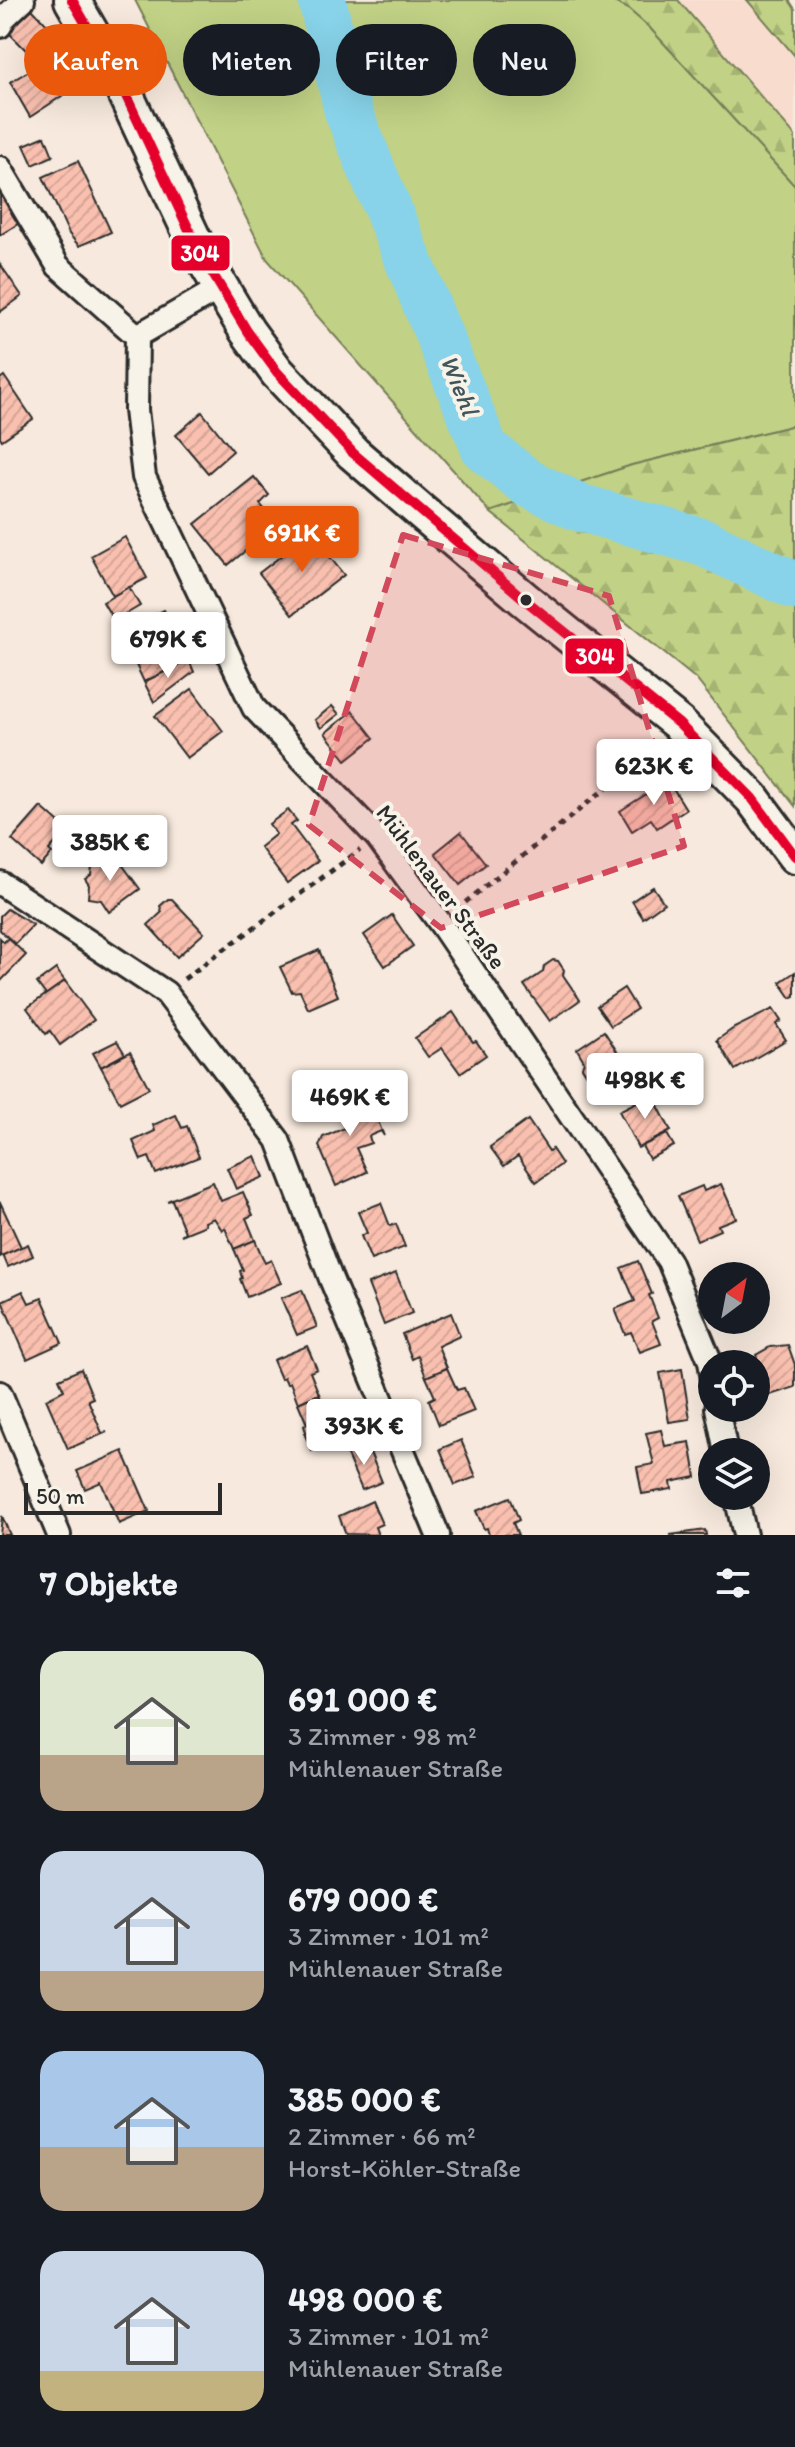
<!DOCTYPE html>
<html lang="de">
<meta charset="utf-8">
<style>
body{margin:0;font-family:Itim,sans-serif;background:#20242c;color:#f1f3f6;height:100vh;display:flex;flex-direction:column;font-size:30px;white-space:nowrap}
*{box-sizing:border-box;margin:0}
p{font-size:26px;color:#9ea1a6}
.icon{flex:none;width:44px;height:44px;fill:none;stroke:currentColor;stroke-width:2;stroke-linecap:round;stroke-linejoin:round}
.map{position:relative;height:1535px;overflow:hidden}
.details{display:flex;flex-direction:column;background:#171b24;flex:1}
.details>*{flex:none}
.top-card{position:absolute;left:24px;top:24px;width:748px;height:72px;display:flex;gap:16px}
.needle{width:52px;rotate:32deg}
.tools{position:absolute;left:698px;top:1262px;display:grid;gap:16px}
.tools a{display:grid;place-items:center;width:72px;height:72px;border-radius:50%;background:#171b24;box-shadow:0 8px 32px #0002;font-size:40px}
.scale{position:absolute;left:24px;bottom:20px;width:198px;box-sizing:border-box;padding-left:8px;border:4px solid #2b2b2b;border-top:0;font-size:22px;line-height:28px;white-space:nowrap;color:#2b2b2b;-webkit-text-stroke:6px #f7f3e8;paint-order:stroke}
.price{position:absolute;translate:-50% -68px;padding:0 18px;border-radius:8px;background:#fff;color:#222;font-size:26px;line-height:52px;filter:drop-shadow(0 2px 4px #0008)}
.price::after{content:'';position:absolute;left:50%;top:48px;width:24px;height:18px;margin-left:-12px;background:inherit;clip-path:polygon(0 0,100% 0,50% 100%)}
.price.selected{background:#ea580c;color:#fff}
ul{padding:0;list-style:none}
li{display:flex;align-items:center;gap:24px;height:200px;padding:0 40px}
li span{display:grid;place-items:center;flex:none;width:224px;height:160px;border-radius:24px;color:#555}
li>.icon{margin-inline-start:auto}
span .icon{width:96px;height:96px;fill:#fffc;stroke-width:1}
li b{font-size:34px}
h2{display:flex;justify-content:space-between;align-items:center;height:96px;padding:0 40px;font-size:34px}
.tag{padding:0 28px;border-radius:36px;background:#171b24;box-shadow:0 8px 32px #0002;font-size:28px;line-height:72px}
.tag.selected{background:#ea580c;color:#fff}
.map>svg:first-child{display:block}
</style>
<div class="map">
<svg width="795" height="1535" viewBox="0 0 795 1535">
<defs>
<pattern id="forest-firs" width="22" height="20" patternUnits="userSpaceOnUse" patternTransform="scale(2)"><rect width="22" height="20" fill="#c1d185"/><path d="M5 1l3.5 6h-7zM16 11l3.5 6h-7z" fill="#a6b473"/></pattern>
<pattern id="building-hatch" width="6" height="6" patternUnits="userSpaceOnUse" patternTransform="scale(2)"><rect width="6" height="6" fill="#f9c0af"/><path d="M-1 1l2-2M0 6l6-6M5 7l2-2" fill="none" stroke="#d6a597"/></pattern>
</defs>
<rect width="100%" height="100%" fill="#f7e9dd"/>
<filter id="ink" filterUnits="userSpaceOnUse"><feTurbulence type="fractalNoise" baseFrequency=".0125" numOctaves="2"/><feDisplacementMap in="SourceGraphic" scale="16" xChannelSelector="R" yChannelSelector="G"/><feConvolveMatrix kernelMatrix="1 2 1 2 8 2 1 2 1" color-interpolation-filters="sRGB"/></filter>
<g filter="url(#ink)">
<!-- built -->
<path fill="#f8ddcf" d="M678,0H747L795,56V136Z"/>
<!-- grass -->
<path fill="#c1d185" stroke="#767e58" stroke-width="2" d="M135,0H610L627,8L649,27L795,186V425L632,465L490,512L267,259Z"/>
<!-- forest -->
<g fill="url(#forest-firs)" stroke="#767e58" stroke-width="2">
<path d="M610,0H678L795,136V186L649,27L627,8Z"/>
<path d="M747,0H789L795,9V56Z"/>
<path d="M795,425V806L696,679L490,512L632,465Z"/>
</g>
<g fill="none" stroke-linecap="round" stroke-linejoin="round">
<!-- river -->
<path stroke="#88d3e9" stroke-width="48" d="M322,0L348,111L485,449L528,483L578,507L705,543L795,586"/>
</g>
<!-- building -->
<g fill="url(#building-hatch)" stroke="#2b2b2b" stroke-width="2">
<path d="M31,8L54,32L30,54L8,32Z"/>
<path d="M54,32L66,45L54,56L71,90L30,117L10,82L39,65L30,54Z"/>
<path d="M45,136L53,156L33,165L24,145Z"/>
<path d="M78,161L111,232L79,246L69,234L43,177Z"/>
<path d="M0,193L18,224L0,235Z"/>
<path d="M0,264L22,296L0,312Z"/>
<path d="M4,376L33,419L2,440L0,437V379Z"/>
<path d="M202,412L233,451L208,473L176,435Z"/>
<path d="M254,477L269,495L260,504L277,525L228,565L195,524Z"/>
<path d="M311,533L344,575L292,615L259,573Z"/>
<path d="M125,537L147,578L113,596L91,556Z"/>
<path d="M129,587L140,606L114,621L103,602Z"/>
<path d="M164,610L185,660H189L144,682L120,631Z"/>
<path d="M189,660L194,672L154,702L144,682Z"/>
<path d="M192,689L223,731L187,758L155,716Z"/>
<path d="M332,706L339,714L321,728L315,720Z"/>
<path d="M353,711L374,738L346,760L325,733Z"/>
<path d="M668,780L686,809L657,828L651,819L632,831L620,811Z"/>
<path d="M41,807L67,830L49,850L52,853L41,866L12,840Z"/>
<path d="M288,810L297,821L291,825L318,861L287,883L260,847L276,834L269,824Z"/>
<path d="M461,832L486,864L460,885L435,853Z"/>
<path d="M116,856L140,889L109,912L101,900L88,898L89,885L85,879L91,875L93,858L110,860Z"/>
<path d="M653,887L664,903L643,918L632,901Z"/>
<path d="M168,899H172L204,933L177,957L148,925L162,912L160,906Z"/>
<path d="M7,909L33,925L15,944L0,930V916Z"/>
<path d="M392,915L413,946L385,966L364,935Z"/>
<path d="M0,938L4,942L8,938L26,955L0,982Z"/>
<path d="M319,950L338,996L308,1009L300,991L292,992L280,967Z"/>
<path d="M553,960L558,961L564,970L563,975L580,1000L550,1021L524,985L543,972L544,966Z"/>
<path d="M56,969L65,981L46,995L37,983Z"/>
<path d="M795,972V996L791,998L780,982Z"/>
<path d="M65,981L94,1020L60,1045L50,1031L46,1034L27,1008Z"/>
<path d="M624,988L637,1009L611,1026L597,1006Z"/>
<path d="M773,1009L781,1021L776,1024L786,1040L735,1070L717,1040L734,1028Z"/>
<path d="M453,1012L473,1042L476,1041L486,1055L460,1073L442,1048L428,1057L415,1038Z"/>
<path d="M604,1031L620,1056L628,1063L627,1071L621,1075L617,1074L600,1085L594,1075H587L582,1067L584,1061L577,1049Z"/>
<path d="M117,1041L125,1054L101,1067L93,1053Z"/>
<path d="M130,1052L149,1088L120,1103L101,1067Z"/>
<path d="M365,1089L384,1136L381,1131L369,1136L371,1143L356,1148L367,1172L336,1186L319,1146L323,1137L352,1125L349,1117L344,1119L337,1101Z"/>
<path d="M652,1094L671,1131L638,1148L619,1111Z"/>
<path d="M176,1115L182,1128L187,1126L199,1157L156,1174L149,1157L141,1160L133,1141L155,1131L153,1125Z"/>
<path d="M528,1120L549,1151L552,1149L562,1164L536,1182L518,1156L504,1166L490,1147Z"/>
<path d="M667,1134L674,1146L649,1159L642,1146Z"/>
<path d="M255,1156L264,1177L236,1189L227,1168Z"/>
<path d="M213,1182L221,1201L243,1192L253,1215L246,1218L255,1240L234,1249L225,1228L222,1230L214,1218L205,1222L206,1225L181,1235L185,1232L172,1200L167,1201Z"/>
<path d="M721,1184L736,1218L718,1225L720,1230L697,1240L678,1196L702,1186L704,1191Z"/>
<path d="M0,1202L21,1247L0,1257Z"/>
<path d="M381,1203L390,1226L396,1224L405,1247L371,1260L361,1236L367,1233L358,1212Z"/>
<path d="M255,1240L265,1263L271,1260L281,1283L247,1297L240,1279L242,1278L240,1271L243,1270L234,1249Z"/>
<path d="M28,1244L33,1256L8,1267L3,1255Z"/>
<path d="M638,1261L652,1294L649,1295L658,1318L652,1321L661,1344L640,1352L631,1332L625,1334L615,1309L635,1301L621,1268Z"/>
<path d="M396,1273L412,1313L384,1325L368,1284Z"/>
<path d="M302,1290L317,1327L297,1335L281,1298Z"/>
<path d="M23,1291L29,1303L42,1298L62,1343L27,1359L2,1301Z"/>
<path d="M451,1313L460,1336L438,1346L447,1368L426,1377L418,1356L412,1359L402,1334Z"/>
<path d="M788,1345L795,1365V1387L770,1395L765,1382H763L759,1376L761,1368L756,1355L770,1347Z"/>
<path d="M307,1346L317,1369L310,1372L319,1394L298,1403L290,1382L287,1384L284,1377L281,1379L273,1360Z"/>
<path d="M447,1368L457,1390L464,1388L474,1411L439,1425L429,1400L435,1397L426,1377Z"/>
<path d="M81,1369L93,1398L88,1400L102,1433L107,1432L68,1449L46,1399L64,1390L59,1379Z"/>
<path d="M682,1369L690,1419L669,1422L660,1373Z"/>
<path d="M319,1394L329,1417L336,1414L345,1437L312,1451L304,1433L306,1432L304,1426L307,1424L298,1403Z"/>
<path d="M661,1430L665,1446L690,1442L696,1477L671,1482L672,1489L642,1494L637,1467L654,1464L646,1433Z"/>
<path d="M461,1440L476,1477L455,1485L440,1449Z"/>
<path d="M367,1445L382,1482L362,1490L346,1453Z"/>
<path d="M123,1451L149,1511L119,1524L101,1482L85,1489L77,1471Z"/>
<path d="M510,1497L519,1520L513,1523L518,1535H489L487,1528L484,1529L476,1511Z"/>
<path d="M372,1501L382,1524L375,1527L378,1535L346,1534L339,1516Z"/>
<path d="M2,1516L10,1535H0Z"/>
<path d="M705,1530L706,1535H670Z"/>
</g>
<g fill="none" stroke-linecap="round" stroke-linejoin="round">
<defs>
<g id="minor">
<path d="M0,26L5,17L23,0"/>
<path d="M0,168L58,266L137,336L220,288"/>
<path d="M137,336L136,410L144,477L254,708L377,837L443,927L669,1261L710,1361L712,1374"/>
<path d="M0,883L166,993L278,1140L331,1279L438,1535"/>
<path d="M0,1393L59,1535"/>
<path d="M717,1408L726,1452"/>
<path d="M736,1496L745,1535"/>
</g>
<path id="primary" d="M72,0L121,85L199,251L247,331L277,372L353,453L419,510L524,599L679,724L752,798L795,856"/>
</defs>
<!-- minor casing -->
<use href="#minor" stroke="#2b2b2b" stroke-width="28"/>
<!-- primary casing -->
<use href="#primary" stroke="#2b2b2b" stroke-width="40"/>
<!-- path -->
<g stroke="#2b2b2b" stroke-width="5" stroke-dasharray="6 6" stroke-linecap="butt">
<path d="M456,910L659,745"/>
<path d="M184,979L360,850"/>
</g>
<!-- minor -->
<use href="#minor" stroke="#f7f3e8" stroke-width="22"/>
<!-- primary -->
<use href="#primary" stroke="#f7f3e8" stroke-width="34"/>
<defs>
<path id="bus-1" d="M72,0L121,85L199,251L247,331L277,372L353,453L524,599L679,724L752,798L795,856"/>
</defs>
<!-- bus-1 casing -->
<use href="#bus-1" stroke="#f7f3e8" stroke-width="16"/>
<!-- bus-1 -->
<use href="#bus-1" stroke="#e4002b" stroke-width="10"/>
</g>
</g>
<!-- marked area -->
<path fill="#d1495b" fill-opacity="0.2" stroke="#d1495b" stroke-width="6" stroke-dasharray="16 10" stroke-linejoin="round" d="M403,535L609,596L684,846L441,928L309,825Z"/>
<!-- markers -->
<circle fill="#2b2b2b" stroke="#f7f3e8" stroke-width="3" cx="526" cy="600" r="7"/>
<g text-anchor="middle" stroke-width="8" stroke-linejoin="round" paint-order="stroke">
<!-- street labels -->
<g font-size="24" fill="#2b2b2b" stroke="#f7f3e8">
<text transform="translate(441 887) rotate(53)" y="8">Mühlenauer Straße</text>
</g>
<!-- water labels -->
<g font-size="26" font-style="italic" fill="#42555a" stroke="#f7f3e8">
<text transform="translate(460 385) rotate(68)" y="9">Wiehl</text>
</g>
</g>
<g stroke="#f7f3e8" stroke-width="3">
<rect x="170" y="234" width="61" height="38" rx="8" fill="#e4002b"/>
<rect x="564" y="637" width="61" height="38" rx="8" fill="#e4002b"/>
</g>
<g font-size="22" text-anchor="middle" font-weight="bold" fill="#fff">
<text x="200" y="261">304</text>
<text x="595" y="664">304</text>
</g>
</svg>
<div class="tools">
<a><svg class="needle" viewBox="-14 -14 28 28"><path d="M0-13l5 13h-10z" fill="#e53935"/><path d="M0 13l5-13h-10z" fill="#9ea1a6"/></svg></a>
<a><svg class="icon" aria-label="locate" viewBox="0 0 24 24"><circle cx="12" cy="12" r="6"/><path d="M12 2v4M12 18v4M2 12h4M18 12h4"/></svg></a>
<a><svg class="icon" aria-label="layers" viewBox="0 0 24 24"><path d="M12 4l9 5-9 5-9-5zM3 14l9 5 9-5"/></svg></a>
</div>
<div class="scale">50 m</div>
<b class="price selected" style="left:302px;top:574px">691K €</b>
<b class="price" style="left:168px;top:680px">679K €</b>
<b class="price" style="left:654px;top:807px">623K €</b>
<b class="price" style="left:110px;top:883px">385K €</b>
<b class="price" style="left:645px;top:1121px">498K €</b>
<b class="price" style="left:350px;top:1138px">469K €</b>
<b class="price" style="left:364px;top:1467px">393K €</b>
<div class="top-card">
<a class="tag selected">Kaufen</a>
<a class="tag">Mieten</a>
<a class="tag">Filter</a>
<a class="tag">Neu</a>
</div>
</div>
<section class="details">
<h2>7 Objekte<svg class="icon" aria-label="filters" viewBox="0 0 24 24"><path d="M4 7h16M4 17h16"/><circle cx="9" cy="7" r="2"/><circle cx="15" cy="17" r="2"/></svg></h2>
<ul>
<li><span style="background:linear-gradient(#dfe7d0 65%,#b9a48a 0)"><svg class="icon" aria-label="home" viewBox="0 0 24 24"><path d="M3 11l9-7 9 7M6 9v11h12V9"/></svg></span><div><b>691 000 €</b><p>3 Zimmer · 98 m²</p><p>Mühlenauer Straße</p></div></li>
<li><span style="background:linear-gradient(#c9d6e8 75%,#b9a48a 0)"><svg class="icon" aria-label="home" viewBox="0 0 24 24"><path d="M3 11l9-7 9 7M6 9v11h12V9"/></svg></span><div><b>679 000 €</b><p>3 Zimmer · 101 m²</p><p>Mühlenauer Straße</p></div></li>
<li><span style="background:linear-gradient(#a9c7e8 60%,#b9a48a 0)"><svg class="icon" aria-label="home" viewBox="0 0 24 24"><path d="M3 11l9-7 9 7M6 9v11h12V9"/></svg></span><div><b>385 000 €</b><p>2 Zimmer · 66 m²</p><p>Horst-Köhler-Straße</p></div></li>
<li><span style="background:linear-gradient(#c9d6e8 75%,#c2b280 0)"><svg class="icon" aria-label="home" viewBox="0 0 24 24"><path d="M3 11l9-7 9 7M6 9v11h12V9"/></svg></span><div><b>498 000 €</b><p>3 Zimmer · 101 m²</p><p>Mühlenauer Straße</p></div></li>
</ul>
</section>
